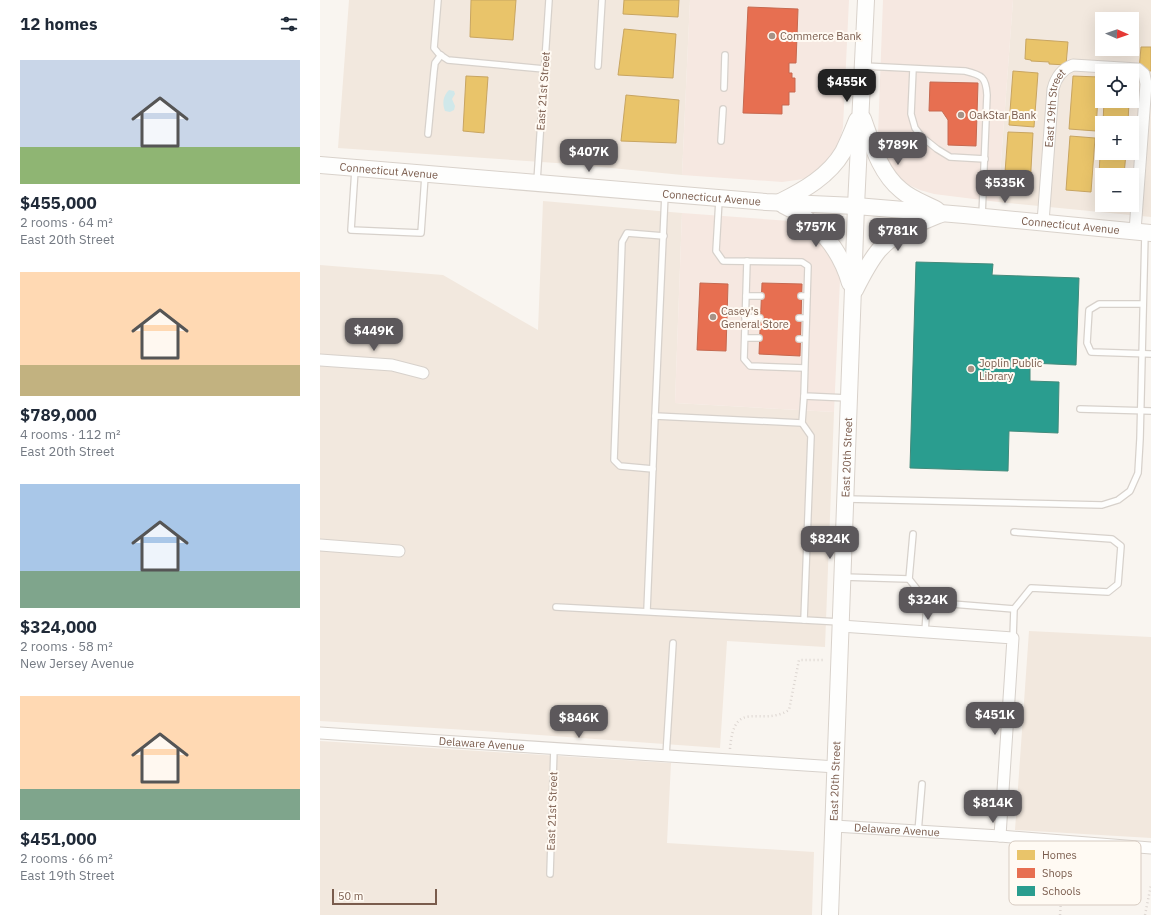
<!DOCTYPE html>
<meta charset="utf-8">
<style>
body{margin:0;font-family:"IBM Plex Sans",sans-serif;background:#f2f2f3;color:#1f2937;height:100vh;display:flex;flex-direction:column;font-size:15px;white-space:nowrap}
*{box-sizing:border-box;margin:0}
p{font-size:13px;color:#747a83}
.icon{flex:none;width:22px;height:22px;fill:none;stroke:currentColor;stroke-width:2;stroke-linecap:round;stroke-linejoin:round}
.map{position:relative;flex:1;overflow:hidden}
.panel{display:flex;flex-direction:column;background:#fff;width:320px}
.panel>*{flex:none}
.needle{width:26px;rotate:92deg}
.tools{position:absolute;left:775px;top:12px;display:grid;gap:8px}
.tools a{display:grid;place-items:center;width:44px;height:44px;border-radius:0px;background:#fff;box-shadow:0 4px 16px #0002;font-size:20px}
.scale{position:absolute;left:12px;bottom:10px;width:105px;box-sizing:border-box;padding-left:4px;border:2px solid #7a5c4d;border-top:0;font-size:11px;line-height:14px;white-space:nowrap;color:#7a5c4d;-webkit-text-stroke:3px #fffaf3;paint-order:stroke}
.price{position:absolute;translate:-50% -34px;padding:0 9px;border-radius:8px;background:#5c585b;color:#fff;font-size:13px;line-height:26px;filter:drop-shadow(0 1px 2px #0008)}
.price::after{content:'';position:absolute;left:50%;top:24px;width:12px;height:9px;margin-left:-6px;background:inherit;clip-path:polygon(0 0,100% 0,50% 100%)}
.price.active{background:#222;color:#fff}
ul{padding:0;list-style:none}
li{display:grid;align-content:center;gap:8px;height:212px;padding:0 20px}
li span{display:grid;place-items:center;height:124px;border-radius:0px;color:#555}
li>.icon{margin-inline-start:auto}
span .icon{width:72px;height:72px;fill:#fffc;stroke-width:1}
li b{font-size:17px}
h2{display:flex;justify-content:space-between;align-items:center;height:48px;padding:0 20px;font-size:17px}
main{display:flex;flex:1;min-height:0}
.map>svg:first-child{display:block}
</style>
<main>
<section class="panel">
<h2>12 homes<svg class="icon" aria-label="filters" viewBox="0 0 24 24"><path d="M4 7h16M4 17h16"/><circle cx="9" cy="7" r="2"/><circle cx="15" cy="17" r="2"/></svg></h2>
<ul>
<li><span style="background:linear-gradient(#c9d6e8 70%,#8fb573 0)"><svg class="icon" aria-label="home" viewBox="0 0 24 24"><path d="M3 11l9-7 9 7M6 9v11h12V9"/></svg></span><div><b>$455,000</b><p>2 rooms · 64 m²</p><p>East 20th Street</p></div></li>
<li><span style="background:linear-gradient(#ffd9b3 75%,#c2b280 0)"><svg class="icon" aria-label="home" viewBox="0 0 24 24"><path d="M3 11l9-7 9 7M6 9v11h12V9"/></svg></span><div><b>$789,000</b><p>4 rooms · 112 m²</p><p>East 20th Street</p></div></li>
<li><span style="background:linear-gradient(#a9c7e8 70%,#7fa58c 0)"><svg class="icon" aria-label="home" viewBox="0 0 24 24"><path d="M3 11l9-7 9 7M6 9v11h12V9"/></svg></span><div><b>$324,000</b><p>2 rooms · 58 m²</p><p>New Jersey Avenue</p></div></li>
<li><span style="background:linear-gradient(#ffd9b3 75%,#7fa58c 0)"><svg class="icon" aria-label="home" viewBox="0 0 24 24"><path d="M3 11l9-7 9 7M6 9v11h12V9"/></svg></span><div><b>$451,000</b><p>2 rooms · 66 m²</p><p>East 19th Street</p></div></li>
</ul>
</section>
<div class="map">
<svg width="831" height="915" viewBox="0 0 831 915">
<rect width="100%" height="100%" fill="#f9f5f0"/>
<!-- residential -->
<g fill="#f2e8de" fill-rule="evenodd">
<path d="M29,0H370L362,175L251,164L18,148Z"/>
<path d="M693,0H831V217L678,202ZM782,19H812V49H782ZM782,71H812V101H782ZM782,123H812V153H782ZM782,175H812V205H782Z"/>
<path d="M223,201L362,213L355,403L514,412L505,647L407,641L400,748L163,731L0,721V265L123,275L218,330Z"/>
<path d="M709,631L831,637V838L695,830Z"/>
<path d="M0,741L351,763L347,843L494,852L492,915H0Z"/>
</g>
<!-- commercial -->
<g fill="#f6e8e1">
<path d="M370,0H529L523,127L519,143L507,163L497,172L487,178L477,180L462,182L362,175Z"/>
<path d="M563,0H693L678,202L614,194L600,190L589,185L581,179L566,160L561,147L558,134Z"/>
<path d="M362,213L470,221L482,225L498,236L518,269L520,280L514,412L355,403Z"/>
</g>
<!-- water -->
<path fill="#d0e8ea" d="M129,90L134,91L135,94L132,99L135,106L134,110L130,112L125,111C122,103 123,96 129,90Z"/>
<!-- homes -->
<g fill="#e9c46a" stroke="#c8a561">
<path d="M151,0H196L193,40L150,37Z"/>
<path d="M304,0H359L358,17L303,14Z"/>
<path d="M304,29L356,34L353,78L298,75Z"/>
<path d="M706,39L748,42L746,65L729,64V62L711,61V60L705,59Z"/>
<path d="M821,47H831V71L819,70Z"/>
<path d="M693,71L718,73L714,127L689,125Z"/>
<path d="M146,76L168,77L164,133L143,131Z"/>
<path d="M753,76L779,77L776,131L749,129Z"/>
<path d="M306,95L359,100L356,143L301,141Z"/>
<path d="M784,101H809L808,123H783Z"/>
<path d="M688,132L713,133L710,187L684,186Z"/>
<path d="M750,136L775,138L771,192L746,190Z"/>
<path d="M781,138L782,153H806L804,175H782V192H778Z"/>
</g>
<!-- shops -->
<g fill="#e76f51" stroke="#c66950">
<path d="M428,7L478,9L476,63H469V73H472V78H475V92H469V105H462V114L423,113Z"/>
<path d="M610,82L658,83L656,146L628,145V120L622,111H609Z"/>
<path d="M380,283L408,284L406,351L377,350Z"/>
<path d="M442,283L482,284L480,356L439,354Z"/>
</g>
<!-- schools -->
<path fill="#2a9d8f" stroke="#428a7b" d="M596,262L673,264L672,275L759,278L756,365L710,363V381L739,382L738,433L689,431L688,471L590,468Z"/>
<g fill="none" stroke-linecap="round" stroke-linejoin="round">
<defs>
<g id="lane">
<path d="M118,0L114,48L119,54L128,60L224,69"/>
<path d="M278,66L282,0"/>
<path d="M544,66L645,71C662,75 666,77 667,95L662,216"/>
<path d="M593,69L591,114L595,128L602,137L617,149L630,157L665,159"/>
<path d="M404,88L405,55"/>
<path d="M108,134L114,71L115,63L121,55"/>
<path d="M401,141L403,109"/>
<path d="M35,170L31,230L101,233L105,176"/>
<path d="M217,181L229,0"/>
<path d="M399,200L396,251L403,261L482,262L488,266L484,396L528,398"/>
<path d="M427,261L424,359L430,366L484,368"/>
<path d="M426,296H441"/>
<path d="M481,296H487"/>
<path d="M823,304H779L769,310L767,343L771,352L831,354"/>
<path d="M425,317L440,318"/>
<path d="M479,318H486"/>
<path d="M425,338H439"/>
<path d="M479,339H485"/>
<path d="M484,396L482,423L491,436L484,620L520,622"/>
<path d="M760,409L831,411"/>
<path d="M335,416L345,194"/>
<path d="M333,469L300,466L294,460L302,242L307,233L344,236"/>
<path d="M527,499L782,505L798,500L810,491L818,473L820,439L825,234"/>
<path d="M593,534L589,579L607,602L605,632"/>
<path d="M523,577L589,579"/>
<path d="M607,602L694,609"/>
<path d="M236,607L484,620"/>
<path d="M327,611L335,416L482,423"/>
<path d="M693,638L694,609L711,588L788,592L798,584L801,546L792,539L694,532"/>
<path d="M346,756L353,643"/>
<path d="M598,832L602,784"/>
<path d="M230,874L234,748"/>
</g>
<g id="street">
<path id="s1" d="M723,222L733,89C736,77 742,69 753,65L818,69L824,74L826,84L815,231"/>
<path d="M0,360L72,365L103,373"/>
<path d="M0,545L79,551"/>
<path d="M521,626L693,638L680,836"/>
<path id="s2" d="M0,733L516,767"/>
<path id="s3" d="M514,826L680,836L831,848"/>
</g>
<g id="secondary">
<path d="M543,119C552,144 560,173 581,190C591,199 606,204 617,210"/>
<path id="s4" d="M0,165L446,202L536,206L644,215L831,233"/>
<path d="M460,202C484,190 509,176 523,152C528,142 533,130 537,120"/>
<path d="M463,205C496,220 520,248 530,283"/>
<path d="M535,290C542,276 549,262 559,250C575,232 599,223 621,214"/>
<path id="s5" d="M510,915L536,206L546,0"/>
</g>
</defs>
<!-- lane casing -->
<use href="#lane" stroke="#d7d1cb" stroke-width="8"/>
<!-- street casing -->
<use href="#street" stroke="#d7d1cb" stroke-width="13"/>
<!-- secondary casing -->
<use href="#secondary" stroke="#d9d2cb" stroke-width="18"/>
<!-- path -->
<g stroke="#dcd5d0" stroke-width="2.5" stroke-dasharray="1 3" stroke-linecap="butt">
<path d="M410,749C414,696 440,728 469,710L479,660H505"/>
<path d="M740,915L745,852"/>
<path d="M825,915L831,885"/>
</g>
<!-- lane -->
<use href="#lane" stroke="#fefefd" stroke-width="5.5"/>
<!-- street -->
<use href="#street" stroke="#fefefd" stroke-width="11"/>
<!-- secondary -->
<use href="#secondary" stroke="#fefefd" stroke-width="16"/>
</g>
<!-- markers -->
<g fill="#a69286" stroke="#fffaf3" stroke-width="1.5">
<circle cx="452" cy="36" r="4"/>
<circle cx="641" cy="115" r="4"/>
<circle cx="393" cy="317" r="4"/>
<circle cx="651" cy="369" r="4"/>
</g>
<g text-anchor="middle" stroke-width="4" stroke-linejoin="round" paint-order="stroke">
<!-- poi labels -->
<g font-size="11" fill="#7a5c4d" stroke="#fffaf3" text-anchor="start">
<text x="460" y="40">Commerce Bank</text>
<text x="649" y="119">OakStar Bank</text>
<text x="401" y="315">Casey's<tspan x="401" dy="13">General Store</tspan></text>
<text x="659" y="367">Joplin Public<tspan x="659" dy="13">Library</tspan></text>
</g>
<!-- street labels -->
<g font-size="11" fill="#7a5c4d" stroke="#fffaf3">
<text transform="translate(223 91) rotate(-86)" y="4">East 21st Street</text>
<text dy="4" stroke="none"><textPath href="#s1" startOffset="115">East 19th Street</textPath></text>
<text dy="4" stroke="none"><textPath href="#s4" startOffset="69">Connecticut Avenue</textPath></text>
<text dy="4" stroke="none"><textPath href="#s4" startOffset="393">Connecticut Avenue</textPath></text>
<text dy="4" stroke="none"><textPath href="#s4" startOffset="753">Connecticut Avenue</textPath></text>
<text dy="4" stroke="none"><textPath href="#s5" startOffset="458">East 20th Street</textPath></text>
<text dy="4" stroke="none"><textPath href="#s2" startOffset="162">Delaware Avenue</textPath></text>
<text dy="4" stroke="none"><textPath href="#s5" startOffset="134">East 20th Street</textPath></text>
<text transform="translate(232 811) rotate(-88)" y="4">East 21st Street</text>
<text dy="4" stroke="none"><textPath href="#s3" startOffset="63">Delaware Avenue</textPath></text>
</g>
</g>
<!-- legend -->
<rect x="689" y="841" width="132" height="64" rx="6" fill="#fffaf3" stroke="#d7cbc1" stroke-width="1"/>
<rect x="697" y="850" width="18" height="10" fill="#e9c46a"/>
<rect x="697" y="868" width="18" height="10" fill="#e76f51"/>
<rect x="697" y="886" width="18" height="10" fill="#2a9d8f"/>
<g font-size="11" fill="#7a5c4d">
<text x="722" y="859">Homes</text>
<text x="722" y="877">Shops</text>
<text x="722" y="895">Schools</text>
</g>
</svg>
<div class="tools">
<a><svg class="needle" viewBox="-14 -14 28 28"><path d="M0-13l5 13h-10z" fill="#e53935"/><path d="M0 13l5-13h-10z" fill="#747a83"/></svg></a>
<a><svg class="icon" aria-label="locate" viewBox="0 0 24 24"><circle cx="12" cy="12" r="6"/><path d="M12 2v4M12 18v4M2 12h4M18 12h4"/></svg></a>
<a>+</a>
<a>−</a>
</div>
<div class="scale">50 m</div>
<b class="price active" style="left:527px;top:103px">$455K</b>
<b class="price" style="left:578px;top:166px">$789K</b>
<b class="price" style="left:269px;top:173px">$407K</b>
<b class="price" style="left:685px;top:204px">$535K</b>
<b class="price" style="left:496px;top:248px">$757K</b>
<b class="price" style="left:578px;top:252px">$781K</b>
<b class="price" style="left:54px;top:352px">$449K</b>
<b class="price" style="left:510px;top:560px">$824K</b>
<b class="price" style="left:608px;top:621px">$324K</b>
<b class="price" style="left:675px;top:736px">$451K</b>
<b class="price" style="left:259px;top:739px">$846K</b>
<b class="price" style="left:673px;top:824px">$814K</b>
</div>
</main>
